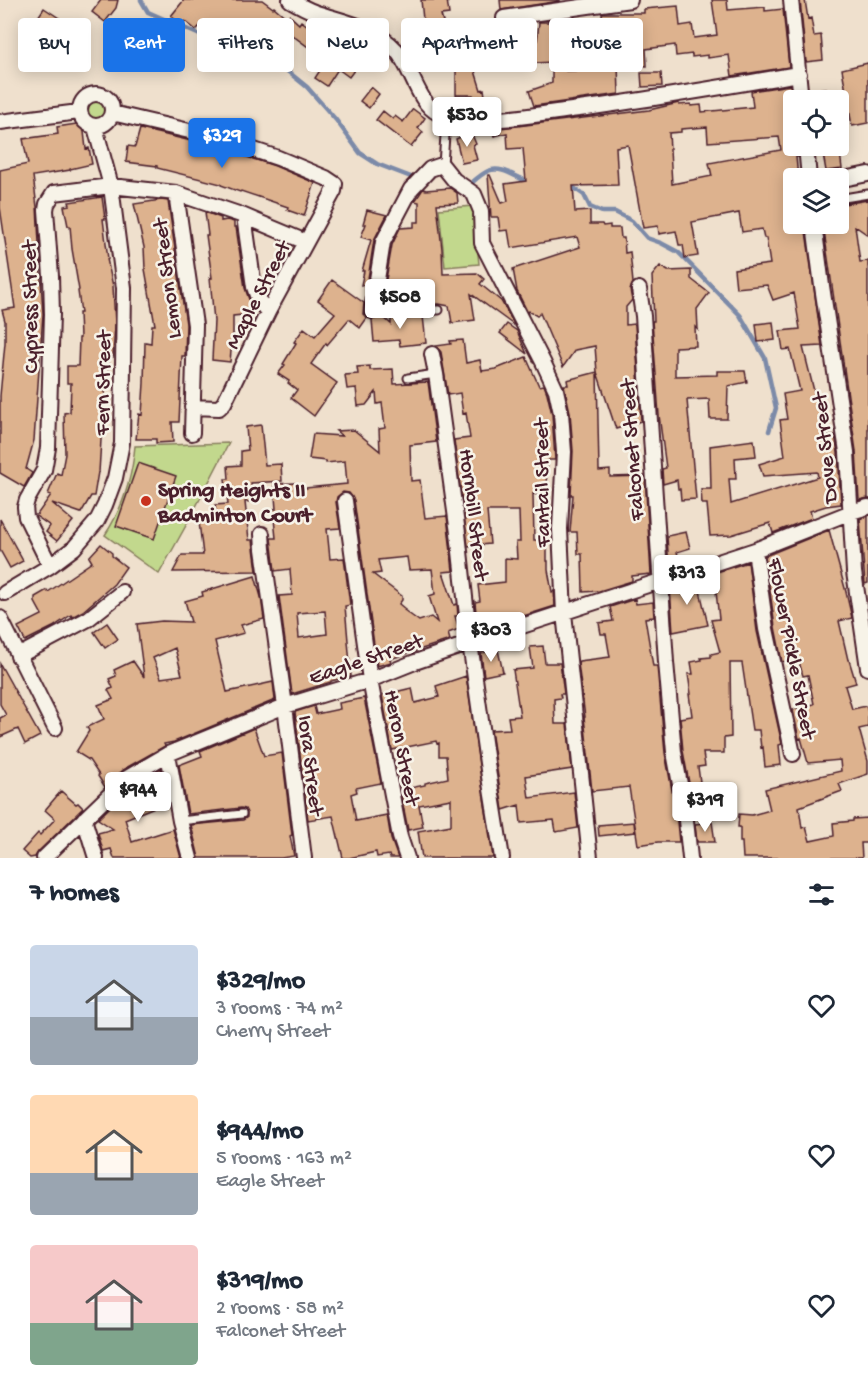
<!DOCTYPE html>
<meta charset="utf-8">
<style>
body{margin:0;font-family:"Gochi Hand",sans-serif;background:#f2f2f3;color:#1f2937;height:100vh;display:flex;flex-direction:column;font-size:22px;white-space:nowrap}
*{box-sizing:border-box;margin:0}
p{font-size:20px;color:#747a83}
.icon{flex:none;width:33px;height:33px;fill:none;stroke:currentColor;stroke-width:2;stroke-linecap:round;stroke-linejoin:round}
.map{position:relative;height:858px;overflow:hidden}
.drawer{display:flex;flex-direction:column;background:#fff;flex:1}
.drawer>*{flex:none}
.guide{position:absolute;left:18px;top:18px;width:832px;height:54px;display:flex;gap:12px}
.fabs{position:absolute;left:783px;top:90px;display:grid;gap:12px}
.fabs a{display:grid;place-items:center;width:66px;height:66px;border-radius:6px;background:#fff;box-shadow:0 3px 15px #0003;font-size:30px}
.price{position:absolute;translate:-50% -51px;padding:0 14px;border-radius:6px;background:#fff;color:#222;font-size:20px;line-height:39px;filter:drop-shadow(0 2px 3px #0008)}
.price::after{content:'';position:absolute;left:50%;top:36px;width:18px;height:14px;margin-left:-9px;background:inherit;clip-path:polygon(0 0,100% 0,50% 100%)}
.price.active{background:#1a73e8;color:#fff}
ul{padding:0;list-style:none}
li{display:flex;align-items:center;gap:18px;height:150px;padding:0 30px}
li span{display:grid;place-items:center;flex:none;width:168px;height:120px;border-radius:6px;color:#555}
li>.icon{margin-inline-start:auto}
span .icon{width:72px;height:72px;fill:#fffc;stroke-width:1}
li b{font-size:26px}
h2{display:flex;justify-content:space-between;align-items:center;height:72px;padding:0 30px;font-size:26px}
.chip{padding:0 21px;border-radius:6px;background:#fff;box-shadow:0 3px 15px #0003;font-size:21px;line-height:54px}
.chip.active{background:#1a73e8;color:#fff}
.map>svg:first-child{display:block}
.green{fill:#c2d88d;stroke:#867c5c;stroke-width:1.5}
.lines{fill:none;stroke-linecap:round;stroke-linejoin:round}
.stream{stroke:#7c8aa8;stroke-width:4.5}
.building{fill:#ddb28e;stroke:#4a1f2b;stroke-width:1.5;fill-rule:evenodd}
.service-casing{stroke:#4a1f2b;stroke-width:11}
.minor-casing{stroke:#4a1f2b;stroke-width:18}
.service{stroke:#f7f3e8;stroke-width:7}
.minor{stroke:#f7f3e8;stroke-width:14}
.poi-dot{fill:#c8321e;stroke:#f7f3e8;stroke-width:2}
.labels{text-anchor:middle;stroke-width:5;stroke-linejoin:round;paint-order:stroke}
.street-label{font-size:22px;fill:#4a1f2b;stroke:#f7f3e8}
.poi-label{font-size:22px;font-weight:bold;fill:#4a1f2b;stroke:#f7f3e8;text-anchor:start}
</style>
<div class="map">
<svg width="868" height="858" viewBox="0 0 868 858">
<rect width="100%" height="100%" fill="#efe0cd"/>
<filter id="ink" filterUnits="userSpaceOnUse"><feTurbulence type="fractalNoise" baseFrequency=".0167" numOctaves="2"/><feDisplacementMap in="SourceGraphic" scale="12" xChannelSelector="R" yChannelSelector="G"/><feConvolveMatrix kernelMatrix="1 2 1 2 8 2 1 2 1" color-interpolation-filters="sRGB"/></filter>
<g filter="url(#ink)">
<path class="green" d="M81 110a14 14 0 1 1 28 0a14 14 0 1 1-28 0Z
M473,206L479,264L445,267L439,209Z
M229,443L188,522L159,574L105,535C123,508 132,478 135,446Z"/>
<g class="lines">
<path class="stream" d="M141,0L148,12L261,62L286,70L307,87L336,120L360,153L377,164L411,177
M568,184L584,195L590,207L602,212H615L632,221L647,238L661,243L678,252L740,315L765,358L776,408L769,431
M468,186C474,181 481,174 488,171C503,165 517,179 530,182"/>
</g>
<path class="building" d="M101,0H118L116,8L105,22L92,12Z
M184,0H262L273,8L274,7L287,18L289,15L299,24L301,21L311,28L313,26L341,42L342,41L364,57L349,77L338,69L327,86L315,78L328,58L307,46L289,33L286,37L274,28L264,39L253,29L242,43L230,34L223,41L200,26L196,30L185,21L182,25L171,16Z
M421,0H447L449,14L441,15L449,43L478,37L481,53L470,55L481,90L484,89L486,103L475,105L473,95H456V62L442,66L436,47L429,49L424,29Z
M500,0H560V1L501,10Z
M712,0H727L728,10L765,7V11L783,9L789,67L732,76L729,55L708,58V55L692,57V54L676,56L675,45L646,49L647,66L618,65L619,94L534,106L529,91L552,83V62L535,63L539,22H571L573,40L564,41L566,71L604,70V45H600L601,29H603L602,13H644V9L678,6L680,26L692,24L694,38L717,35Z
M800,0H805L808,19L811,18L814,36L821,35L823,60L806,62Z
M44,8L65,22L50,45L29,31Z
M868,63V123L852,126L842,69Z
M641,73H661L662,86L642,87Z
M790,85L794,105V146H797L798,157H796L798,178H794V224H805L822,346L803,347L815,395H817L819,407H821L825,436L835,435L838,453L841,504L826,506L810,511L812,518L773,533L770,523L731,535L710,536L707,504H702L701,489H711L710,446L754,440L756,456L735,458L736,479H729L731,504L818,477L817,472L763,476L759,464L785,456L780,420L787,419L783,394L800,391L790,349L783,350L780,331L800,329L794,293L773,300L767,285L736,288L734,269L770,264L766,238H764L762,229L742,232L739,213L692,222L698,256L685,258L683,245H679L676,231L659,234L658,226L643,228L628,145L616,147L618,185L573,186L575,212L590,211V224H602L603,226L610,225V228H620L621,238H624L625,253L630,252L633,283L630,290L632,300L626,307V325L635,324L641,421L616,429L597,372L595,346L575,350L563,367L540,313L537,316L529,311L528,313L517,291L513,269L580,247L577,237L511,248L508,230L500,231L498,217H491L488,175H490L502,203L508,201L505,184L526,181L523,148L508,149L507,133L494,136L492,129L649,110L679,103V105L691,104V106L701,105L702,112L753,107L751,91ZM707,127L708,142L779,137L781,150L709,163L712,176L672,184L669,133L681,132V129Z
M371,87L379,94L369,108L360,101Z
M826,88L827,100H810L809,90Z
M413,109L425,118L418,128L423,132L411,147L376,120L383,111L393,119L395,116L403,122Z
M83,123L86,149L89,148L92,164L70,169V170L33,176L37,207L43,314L34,440L26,469L32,473L24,487L0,473V396L5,343V321L2,310L15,308L0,207V170L28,164L23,139L58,134L57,127Z
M140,129L213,146L275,166L315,183L304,216L287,210L288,207L241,191L240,192L221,185V184L157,168V166L126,162L128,146L135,147Z
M471,132L476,144L473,145L477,160L462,163L456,139Z
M840,152L842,169L826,171L823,154Z
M450,188L457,193L458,203L437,204L442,249L443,274L477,273L484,279L480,284L501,301L515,326L471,294L475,320L452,323L449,306L439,304L391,305V285H385L392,245L400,228L414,227V222H419V202L415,201L423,189L426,190Z
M102,197L105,219H103L108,259H107L113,286L115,324L113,357H109L107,390L105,389V408H103L99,472H98L94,496H91L81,513L52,503L73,521L57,541L46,532L50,526L36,516L51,495L48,494L57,473L61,475L65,454L64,413L70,412L71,383H67V366H78L79,338H80L79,313H81L78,291L79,290L72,249L70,226H68L64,206L70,205L69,202Z
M161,200L168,201L186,324L185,356H182L179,422H172L173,442L156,443V439H136L139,414L142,415L144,383L145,342L151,343L152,325H155L145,269L144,247L134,204Z
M868,200V235L855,226L860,262L868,261V498L859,500L856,451L823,224H838V205Z
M367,210L387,215L374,240L367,285H361L364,271H362L371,240L361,237L366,224H363Z
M205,212L221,218V221L227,220L234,222V227H236L245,288L251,305L252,314L233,316V340H232L230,362L212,360L214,321L210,278H212L206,235H208Z
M660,266L668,271L691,270V279L709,293L697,309L698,330L695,327L696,346L675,347V376L717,375V371H745L747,382L728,386L727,419H710L709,399L687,400L696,499L681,500L680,489H678L677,480L663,484L662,469L666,468L659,415L652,321H654L652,276Z
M332,280L364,303L363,314L367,318L360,328L349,319L327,345L326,343L311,364L337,383L314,416L291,398L297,390L288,383L289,381L278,374L285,365L283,364L296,343L294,342L304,328L315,336L335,313L318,300Z
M382,316L391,324V316H423L426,343L400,346L399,340L374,342L372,320Z
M773,322L775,340L758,342L756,324Z
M507,324L517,331L527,354L500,333Z
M463,340L466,363L480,360L482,371L496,369L526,357L539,386L544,385L547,393L552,414L555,460H548L545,496L533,494L534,540H547V561H548V570L552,592L554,591L555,606L498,624V618L483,619L482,612L476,613L475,602L480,601L478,585L505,582V558L517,559L516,542H520L519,511H487L490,544L468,546L454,440L470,438L466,413L463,414L460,393L448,395L441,352L436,346L451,344L450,341Z
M370,366V370L393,369L394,384L428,382L436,442L410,445L411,481L420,480L425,518L447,516L453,571L443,572L454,605L457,604L458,616H455L459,629L448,633L450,640L390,659L391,662L377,666L354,500L349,493L343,492L337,497L336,502L340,528L327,529L330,559L344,558L350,605L345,606L351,676L331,681V682L292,694L279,596L292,595L290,569L275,571L271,538H276L273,509H276L274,484L295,483V489L347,484L345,461L326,463V461L309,459L313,434L342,436L336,431L354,430L380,451L379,429L385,428L382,403L377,404L376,392L366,405L358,406L356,388L347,389L345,375L358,374L357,367ZM407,557L409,570L432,569L435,594L429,596L437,622L431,617L419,621L404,610L405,609L399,604L402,600V596L373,574L381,573L378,560ZM325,611L327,634L299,638L297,613Z
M597,372L599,471L610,470V477L645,476L651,574L632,576V581L599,591L583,592L582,554H578L577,532H570L573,495H571L573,451L570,412L564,385H568L567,380Z
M261,425L265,465L281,464L282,481L251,483L253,501L245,502L249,540H253L257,571L173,572L182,555H203L199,522L217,520L215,505L228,504L225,479H229L228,466L241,465V451L248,450L246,427Z
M138,463L176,476L154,539L116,526Z
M868,516V583L865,584L860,519Z
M0,519L23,561L10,568L0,550Z
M829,530L846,592L852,618L839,621L848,660H849L856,683L845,686L852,709L866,706L868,712V727L859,729L868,761V774L839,784L842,791L799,807L802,828L806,827L810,841L834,836L833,823L853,821V819L868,818V843H861L862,858H743L742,842H740V827H738L739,814L752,815L770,810L765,789L841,771L840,760L808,763L801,738L799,739L793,710L814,704L808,675L803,676L798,658L782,662L775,627L765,556Z
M686,532L690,548L677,552L681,565L669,569L667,536Z
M101,544L112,553V556L126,567L114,584L83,611L72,617L71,615L53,627L25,641L18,627L42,615L35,602V597L47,590L48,592L92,562L89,557Z
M748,562L757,631L782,744L779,745L781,765L765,767L763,747L761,748L759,730H752L742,663H730L731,737L724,738V753H703L705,766L698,767L700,782L695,783L697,799H692L683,751L680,718L692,716L689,694H691L688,674H693L691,662L702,660L701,658L711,657V654L720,652L711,620L719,619L714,573Z
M255,576L261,597L264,619L241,625L244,633L215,641L227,692L273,682L275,700L174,742L164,744L165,746L122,770L105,787L98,776L99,775L89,760L76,752L89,731L87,727L104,719L98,705L113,699L108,690L113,688L109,679L116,676L114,670L133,661L144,677L137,624L162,621L191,622L185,601L203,596L202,592ZM175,648L182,675L161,678L153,658Z
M697,578L708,625L673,632L670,587Z
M635,599L636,604L653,602L654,617L645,618L653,666H657L665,753L676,812L679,842H658L638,845L629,787L592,791L584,717H585L578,663L579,661L610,657L606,634H601L599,623L613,621L610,607Z
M107,623L118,639L105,648L94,632Z
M543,646L545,663H560L564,694H560L561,698L554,699L555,724H567L572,769L526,776L529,798L574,792L578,828L556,832L554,820L521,823L519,805L503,810L491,730L510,729L508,717L520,716L513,670L533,668L530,647Z
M498,650L503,672L484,676L481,653Z
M0,664L40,736L25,744L18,729L0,737V718L6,715L0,704Z
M466,676L493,858H422L418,831L451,825V799L419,805L423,827L408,830L400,790L425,785V783L448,778L446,756H439V743L437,744L436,741L392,750L382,695L412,688L415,703L439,697L436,686Z
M364,698L381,783L356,788L357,792L351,794L356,821L387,815L391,839L398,858H390L389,855L377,857L376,852L349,858H343L333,816L308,820L295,712L314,706L316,714L340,709L339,703Z
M254,728L264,756L282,753L292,835L290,836L294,856L281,858H199L191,825L243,820L247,817V813L245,809L241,808L188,814L179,765L202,756L200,751Z
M161,768L167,802L125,819L132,842L173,829L181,858H114L111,849L103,851L98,833L113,829L98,819L132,785Z
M61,791L76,804L78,803L83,808L38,852L35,857L30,858L22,851L38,833L40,835L55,819L45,810Z
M634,822L635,832L599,836L598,825Z
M712,822L715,842H697L695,824Z"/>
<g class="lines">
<g class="service-casing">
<path id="service" d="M443,165L445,135
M838,199L868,194
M372,311L439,310
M408,378L436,374
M180,821L242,814"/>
</g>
<g class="minor-casing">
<path id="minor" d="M290,0C297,4 306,9 314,12C343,22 374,26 396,50C411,66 418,104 438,113C469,128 531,115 564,111C643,101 721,87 799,74
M791,0L801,100
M504,18L630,0
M80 110a16 16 0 1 1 32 0a16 16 0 1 1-32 0Z
M112,113L215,137L278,158L326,178L335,184L334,191L268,312L224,403L219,408L192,407
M0,122L79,112
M806,146L809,178
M838,180L868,174
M176,193L195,325L192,433
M244,216L254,287L259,301L268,312
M814,224L822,286L847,452L854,572L868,668
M639,289L643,316L666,662L674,752L685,811L690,858
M372,311L383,242L411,189L430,169L442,165L454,180L474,194L481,211L482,243L543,362L556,390L561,413L564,452L560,529L564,613L590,858
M432,354L436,374L458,533L470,643L488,770L502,858
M345,501L370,680L400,837L407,858
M262,534L263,549L285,706L304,858
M755,550L766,629L793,754
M50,566L26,517L25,507L27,500L44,470L48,448L52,314L51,276L46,210L47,204L54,193L111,186L176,193L244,216L306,242
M5,593L50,566L74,548L97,521L105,505L115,478L122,443L124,288L111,186L95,127
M0,618L55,728
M18,656L88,619L122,592
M168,754L180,821L190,858
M84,819L96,858
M44,858L127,778L168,754L285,706L370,680L415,662L470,643L755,550L851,512L868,507"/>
</g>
<use href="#service" class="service"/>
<use href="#minor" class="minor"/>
</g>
</g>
<circle class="poi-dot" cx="146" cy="501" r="6"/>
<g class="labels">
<g class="street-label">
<text transform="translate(165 279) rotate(-97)" y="8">Lemon Street</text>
<text transform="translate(256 294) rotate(-63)" y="8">Maple Street</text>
<text transform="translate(28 307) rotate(-91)" y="8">Cypress Street</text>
<text transform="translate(101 383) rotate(-89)" y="8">Fern Street</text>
<text transform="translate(823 448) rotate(-96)" y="8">Dove Street</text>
<text transform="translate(630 450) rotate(-94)" y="8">Falconet Street</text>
<text transform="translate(540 483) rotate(-91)" y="8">Fantail Street</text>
<text transform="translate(476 514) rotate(83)" y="8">Hornbill Street</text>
<text transform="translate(794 648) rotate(79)" y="8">Flower Pickle Street</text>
<text transform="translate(365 657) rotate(-19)" y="8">Eagle Street</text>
<text transform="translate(404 747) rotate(79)" y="8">Heron Street</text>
<text transform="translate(313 765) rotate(83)" y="8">Iora Street</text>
</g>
<g class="poi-label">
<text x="158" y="496">Spring Heights II<tspan x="158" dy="25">Badminton Court</tspan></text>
</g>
</g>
</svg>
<div class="fabs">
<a><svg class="icon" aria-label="locate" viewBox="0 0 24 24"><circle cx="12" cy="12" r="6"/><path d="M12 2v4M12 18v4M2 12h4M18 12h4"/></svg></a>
<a><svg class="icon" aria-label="layers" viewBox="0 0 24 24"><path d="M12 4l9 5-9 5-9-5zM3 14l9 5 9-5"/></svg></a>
</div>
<b class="price" style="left:467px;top:148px">$530</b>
<b class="price active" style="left:222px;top:169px">$329</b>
<b class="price" style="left:400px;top:330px">$508</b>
<b class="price" style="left:687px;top:606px">$313</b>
<b class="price" style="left:491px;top:663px">$303</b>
<b class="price" style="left:138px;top:823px">$944</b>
<b class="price" style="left:705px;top:833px">$319</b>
<div class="guide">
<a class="chip">Buy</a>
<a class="chip active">Rent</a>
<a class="chip">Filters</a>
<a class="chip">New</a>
<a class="chip">Apartment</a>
<a class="chip">House</a>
</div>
</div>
<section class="drawer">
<h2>7 homes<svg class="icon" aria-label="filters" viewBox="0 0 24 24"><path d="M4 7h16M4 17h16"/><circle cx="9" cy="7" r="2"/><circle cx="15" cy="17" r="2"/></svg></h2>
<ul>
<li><span style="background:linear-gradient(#c9d6e8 60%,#9aa5b1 0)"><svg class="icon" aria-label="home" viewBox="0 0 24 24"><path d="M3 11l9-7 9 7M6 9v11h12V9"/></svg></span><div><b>$329/mo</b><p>3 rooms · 74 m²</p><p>Cherry Street</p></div><svg class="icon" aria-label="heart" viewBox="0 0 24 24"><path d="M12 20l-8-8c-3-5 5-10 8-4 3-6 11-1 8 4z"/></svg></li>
<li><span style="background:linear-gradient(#ffd9b3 65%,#9aa5b1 0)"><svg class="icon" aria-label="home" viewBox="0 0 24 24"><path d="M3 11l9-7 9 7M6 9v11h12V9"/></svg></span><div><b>$944/mo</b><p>5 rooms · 163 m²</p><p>Eagle Street</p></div><svg class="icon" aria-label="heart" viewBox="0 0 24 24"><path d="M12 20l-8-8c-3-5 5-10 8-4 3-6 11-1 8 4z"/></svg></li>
<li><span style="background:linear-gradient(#f6c9c9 65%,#7fa58c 0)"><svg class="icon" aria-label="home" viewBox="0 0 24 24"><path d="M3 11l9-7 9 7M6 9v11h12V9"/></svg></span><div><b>$319/mo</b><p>2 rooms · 58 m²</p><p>Falconet Street</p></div><svg class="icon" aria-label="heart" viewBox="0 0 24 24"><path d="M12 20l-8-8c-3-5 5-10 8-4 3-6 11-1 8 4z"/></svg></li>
</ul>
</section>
